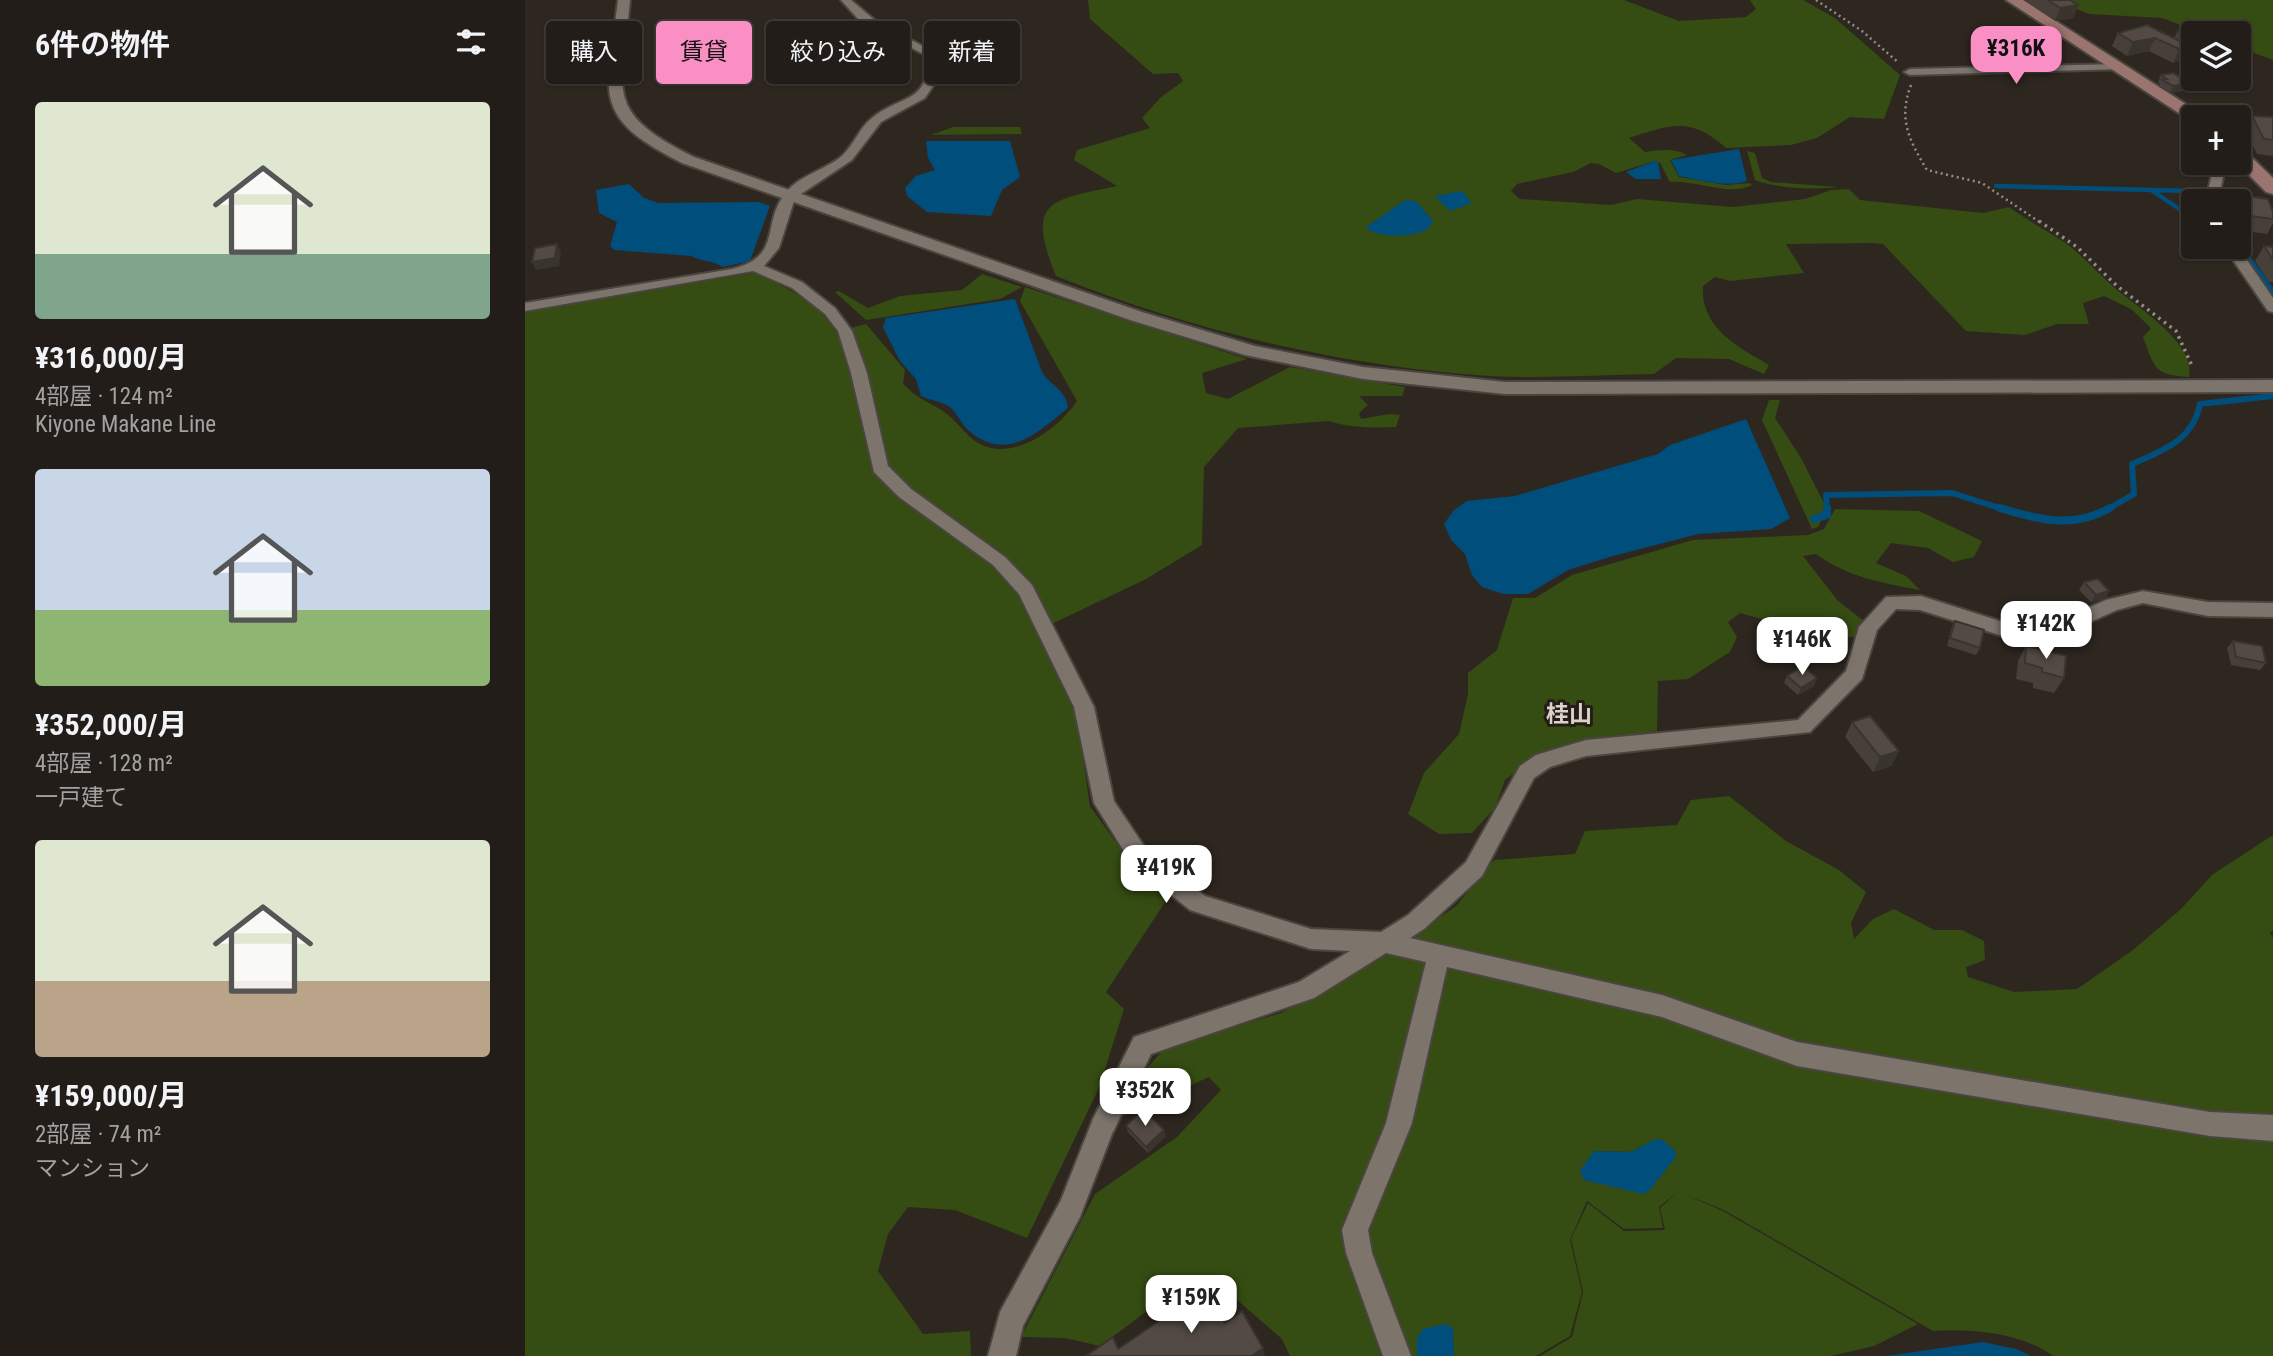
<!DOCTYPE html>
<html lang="ja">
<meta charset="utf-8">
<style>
body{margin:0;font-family:"Roboto Condensed","Noto Sans JP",sans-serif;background:#2e2a25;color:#f1f3f6;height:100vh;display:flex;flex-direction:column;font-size:26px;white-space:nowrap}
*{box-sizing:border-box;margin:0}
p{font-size:23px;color:#a2a2a2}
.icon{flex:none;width:38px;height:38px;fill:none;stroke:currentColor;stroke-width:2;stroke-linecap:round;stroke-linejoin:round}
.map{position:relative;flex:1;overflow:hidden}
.side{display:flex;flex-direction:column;background:#221d18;width:525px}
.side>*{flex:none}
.guide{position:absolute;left:21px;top:21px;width:665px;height:63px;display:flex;gap:14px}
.tools{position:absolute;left:1656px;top:21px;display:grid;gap:14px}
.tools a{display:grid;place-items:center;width:70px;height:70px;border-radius:7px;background:#221d18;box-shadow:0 2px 5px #0004,0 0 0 2px #3f3b37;font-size:35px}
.price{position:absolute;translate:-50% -60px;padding:0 16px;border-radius:14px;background:#fff;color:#222;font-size:23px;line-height:46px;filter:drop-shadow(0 2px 4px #0008)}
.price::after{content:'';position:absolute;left:50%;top:42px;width:21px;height:16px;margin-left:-10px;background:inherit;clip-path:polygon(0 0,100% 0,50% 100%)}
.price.active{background:#fa8fc6;color:#111}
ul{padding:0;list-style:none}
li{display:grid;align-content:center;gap:14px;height:371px;padding:0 35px}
li span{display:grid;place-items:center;height:217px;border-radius:7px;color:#555}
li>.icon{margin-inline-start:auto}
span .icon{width:126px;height:126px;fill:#fffc;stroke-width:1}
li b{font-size:30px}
h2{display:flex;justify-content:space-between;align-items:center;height:84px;padding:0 35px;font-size:30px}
.tag{padding:0 24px;border-radius:7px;background:#221d18;box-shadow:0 2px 5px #0004,0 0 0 2px #3f3b37;font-size:24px;line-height:63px}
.tag.active{background:#fa8fc6;color:#111}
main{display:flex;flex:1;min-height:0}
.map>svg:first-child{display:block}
.green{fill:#354c12;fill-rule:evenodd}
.water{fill:#004e7c}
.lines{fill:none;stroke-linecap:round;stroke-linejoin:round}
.stream-far2{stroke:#004e7c;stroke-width:4.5}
.stream-far1{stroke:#004e7c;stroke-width:6}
.stream{stroke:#004e7c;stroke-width:8}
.minor-casing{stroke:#4b4540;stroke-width:4}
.tertiary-casing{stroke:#4b4540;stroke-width:4}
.secondary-casing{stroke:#4b4540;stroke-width:4}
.path-far1{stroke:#938d87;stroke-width:2.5;stroke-dasharray:2 3.5;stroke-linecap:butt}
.path{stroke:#938d87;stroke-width:3.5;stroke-dasharray:2.5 4.5;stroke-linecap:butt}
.minor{fill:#7d746c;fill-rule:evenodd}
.tertiary{fill:#7d746c;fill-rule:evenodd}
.secondary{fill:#9a746e;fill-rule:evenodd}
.wall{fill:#47403a}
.shaded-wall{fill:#3a342f}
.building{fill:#534b43;stroke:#3a342f;stroke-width:2}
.labels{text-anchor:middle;stroke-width:6;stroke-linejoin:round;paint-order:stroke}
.neighbourhood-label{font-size:23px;font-weight:bold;fill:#dbd1c8;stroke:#241d17}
</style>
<main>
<section class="side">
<h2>6件の物件<svg class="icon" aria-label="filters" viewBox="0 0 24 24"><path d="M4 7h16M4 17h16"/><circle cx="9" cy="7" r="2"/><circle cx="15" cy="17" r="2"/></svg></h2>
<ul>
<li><span style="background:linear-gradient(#dfe7d0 70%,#7fa58c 0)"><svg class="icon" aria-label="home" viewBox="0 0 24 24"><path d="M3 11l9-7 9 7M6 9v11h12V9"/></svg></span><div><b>¥316,000/月</b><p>4部屋 · 124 m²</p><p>Kiyone Makane Line</p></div></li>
<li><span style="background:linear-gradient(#c9d6e8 65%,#8fb573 0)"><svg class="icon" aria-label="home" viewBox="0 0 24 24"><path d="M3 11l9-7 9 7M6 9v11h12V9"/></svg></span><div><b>¥352,000/月</b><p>4部屋 · 128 m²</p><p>一戸建て</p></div></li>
<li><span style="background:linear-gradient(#dfe7d0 65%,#b9a48a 0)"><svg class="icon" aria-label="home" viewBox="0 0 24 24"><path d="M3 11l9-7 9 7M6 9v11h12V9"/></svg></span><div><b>¥159,000/月</b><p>2部屋 · 74 m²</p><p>マンション</p></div></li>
</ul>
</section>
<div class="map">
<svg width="1748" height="1356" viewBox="0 0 1748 1356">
<rect width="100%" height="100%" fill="#2e2720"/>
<path class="green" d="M563,0H1099L1154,21L1221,17L1231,9L1225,0H1278L1310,18L1375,75L1359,119L1325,117L1292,138L1266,145L1201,148C1165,116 1146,125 1104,138L1120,152C1135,150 1149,148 1162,155L1145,160L1154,177L1201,185L1225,183L1227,185C1205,197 1171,180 1145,182L1135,163L1130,161L1091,173L1074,164L1066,163L1048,172L992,184L986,191L995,199L1086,205L1112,199L1208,207L1280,199L1306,190L1324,189L1335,200L1458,213L1484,207C1502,220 1521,230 1539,242C1558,255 1573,274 1591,289C1612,307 1672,344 1664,377C1629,375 1630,369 1618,337L1626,328L1606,309L1579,296L1558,303L1564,324H1532L1500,335L1441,331L1358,244L1347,243L1261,244L1279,273L1205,281L1190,277L1178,286C1175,328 1213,347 1244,365L1239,374L1204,359L1151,358L1129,374C1066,375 1000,380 938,374C800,362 660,328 531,276C500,200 525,200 592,186L549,160L552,150L625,128L617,118L635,98L658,81L653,73L628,74L565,19Z
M1530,0H1748V60L1713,47V33H1677L1637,18L1564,14Z
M428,127H495L497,134L406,135Z
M1222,151L1230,153L1237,178L1246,182L1313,187C1285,190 1256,189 1230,180Z
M229,273C263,288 291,300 311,332L341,324L380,370L378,384C395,400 400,400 418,411C432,420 441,437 455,444C489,462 534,428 552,401L495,301L500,287L722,359L677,373L681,393L703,399L765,367L880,387L877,396H834L843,405L834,413L836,419L864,414L875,415L871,427C849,428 825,428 804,421L713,428L679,467L677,545L621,579L512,631L551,711L565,806L608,866L644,896L581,992L599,1009L574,1088L502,1238L430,1210L383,1207L363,1234L353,1271L398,1334L445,1331L446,1356H0V312Z
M457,274L497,287L475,299L341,320L310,292L314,291L343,308L375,296L437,290Z
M1244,400H1255L1250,418L1276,458L1302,509L1293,527L1287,529L1237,420Z
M1310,509L1394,511L1457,541L1449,557L1428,562L1403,548L1366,543L1351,563L1381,576L1395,590C1358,583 1322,577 1291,554L1278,556L1313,601L1339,621L1331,637H1304L1215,613L1203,622L1212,637L1205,652L1163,679L1133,681L1132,731L1059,741L1014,755L980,780L970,808L947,833L914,834L883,814L899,773L934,734L943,694V673L972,650L988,598H1010L1047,575L1168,540L1283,535L1299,529Z
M1204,796L1261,841L1314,870L1341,892L1326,923L1329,939L1348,919L1369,909L1409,930H1437L1459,941L1460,960L1441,967L1443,977L1489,992L1552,989L1608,950L1656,909L1687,875L1748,835V930L1745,933L1748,938V1356H1528C1498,1333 1444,1328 1408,1331L1199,1210L1161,1195L1198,1211L1393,1324L1349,1346L1306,1356H1015L1047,1337L1058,1292L1046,1239L1063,1203L1099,1231L1140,1230L1135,1208L1153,1192L1134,1207L1138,1228L1099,1229L1062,1201L1045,1240L1057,1292L1045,1336L1011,1356H929L928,1328L892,1338V1356H765L757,1339L704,1293L633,1303L575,1346L540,1338L496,1337L570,1194L652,1137L696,1090L684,1077L598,1116L612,1079L641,1047L756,1013L865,953L931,906L969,860L1050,854L1060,831L1152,825L1166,800ZM1131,1139L1059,1181L1069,1151L1106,1152Z"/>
<path class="water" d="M401,141H485L495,177L477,190L466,216L402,212L382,196L380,188L391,176L410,170L403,158Z
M1214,149L1222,181C1201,188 1176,180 1154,176L1146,160Z
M1130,161L1133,162L1136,179H1111L1101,172Z
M104,184L119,198L133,203L234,202L245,206L225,261L198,267C187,260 177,262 166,256L89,250L85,246L92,222L74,213L71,190Z
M937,191L947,203L925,211L910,196Z
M880,200L891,201L908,221L902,230C886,236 854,240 841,227Z
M490,299L517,372C525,385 542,391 543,408C511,434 481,463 443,430C435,423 431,410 422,405C414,401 404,400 396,396L391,379L375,361L358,327L361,318Z
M1221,419L1265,518L1246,529L1173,534L1088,556L1043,570L1003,594H978L957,587L947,575L940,554L926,540L919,524L928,511L942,501L990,496L1133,454L1145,445Z
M1131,1139L1138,1140L1151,1152L1150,1158L1124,1191L1118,1194L1059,1180L1055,1171L1069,1151L1106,1152Z
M920,1324L928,1328L929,1356H892V1338L898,1329Z
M1458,1342L1491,1349L1506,1356H1362Z"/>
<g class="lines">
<path class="stream-far2" d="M1471,186L1668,191L1719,200
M1626,190L1668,218"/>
<path class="stream-far1" d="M1713,244L1748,293
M1302,510L1301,495L1427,493L1481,510
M1581,510L1609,494L1607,464C1638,451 1668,440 1675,404L1748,396"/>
<path class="stream" d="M1475,508C1514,520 1548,529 1585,508
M1289,519L1302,515V508"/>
<g class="minor-casing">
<path id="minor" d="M316,0H326L352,22L409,52L412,80L400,98L356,122L327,160L270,198L254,248L239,266L277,282L310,308L327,331L342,373L363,466L386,489L480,557L507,585L569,707L589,801L623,852L680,896L786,929L856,932L883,915L941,862L995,766L1011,755L1061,740L1273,720L1321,671L1334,627L1361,597L1396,596L1503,630L1514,629L1581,600L1618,591L1683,602L1748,603V617L1683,616L1618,603L1592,610L1523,641L1503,644L1395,610L1371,609L1352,630L1337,679L1285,732L1061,756L1025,767L1009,778L957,876L899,929L885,938L1137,995L1272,1042L1685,1112L1748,1115V1141L1685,1136L1272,1066L1137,1017L922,967L887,1123L843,1230L847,1253L886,1356H858L821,1253L817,1230L861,1123L901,962L861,953L789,998L626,1054L587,1134L555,1217L498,1326L491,1356H463L475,1312L536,1200L568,1119L609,1037L774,982L825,951L786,949L665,910L607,864L569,803L549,707L494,594L468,565L374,497L349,472L326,373L313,331L300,314L267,288L228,271L0,311V303L207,269C258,256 236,226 259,195C272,176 300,170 317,156C329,145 334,128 347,118C374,95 408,103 400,55L334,20Z
M1596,64L1602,67L1600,69L1385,75L1379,72L1385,69Z
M1689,163H1701L1693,201H1681Z
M1699,247H1713L1748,298V312L1743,311Z"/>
</g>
<g class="tertiary-casing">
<path id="tertiary" d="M93,0H105C97,91 76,111 169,157L617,312L730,346L838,367L980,382L1748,380V392L980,394L838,379L720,355L605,320L157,163C63,116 82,93 93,0Z"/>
</g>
<g class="secondary-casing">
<path id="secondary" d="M1481,0H1498L1681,117H1668L1666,121Z
M1713,149L1719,150L1748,178V194L1741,192L1712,163Z"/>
</g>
<path class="path-far1" d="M1291,0L1337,31L1374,63
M1386,85C1373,119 1384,140 1402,170L1457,183L1516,223"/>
<path class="path" d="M1514,221L1552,247L1592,286L1651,331L1668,368"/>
<use href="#minor" class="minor"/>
<use href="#tertiary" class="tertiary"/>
<use href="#secondary" class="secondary"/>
</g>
<path class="wall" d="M1499,0H1545L1553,5L1548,18L1530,21Z
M1653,31L1668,33V54L1661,51L1657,59L1648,63L1624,51L1602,56L1587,46L1593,33L1649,38Z
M1636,75L1667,83L1664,90L1645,93L1634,87L1635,84L1633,82Z
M1727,116L1748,117V156L1732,154L1720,130Z
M1712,195L1748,212V223L1742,234L1713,230V201H1709Z
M1739,246L1748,247V282H1744L1730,261Z
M1559,582L1584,591L1580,599L1566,602L1554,590Z
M1430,621L1455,648L1451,655L1422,646L1426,629Z
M1708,641L1741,663L1735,670L1706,665L1702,648Z
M1501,646L1539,678L1529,693L1508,688V683L1491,679L1493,661Z
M1262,676L1289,686L1273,695L1259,683Z
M1327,722L1374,751L1366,766L1348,772L1320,737Z
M601,1126L641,1136L623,1153L603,1132Z"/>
<path class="shaded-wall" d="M1553,5L1548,18L1530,21L1535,8Z
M1630,38L1624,51L1602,56L1608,42Z
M1663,45L1657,59L1648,63L1654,49Z
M1667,83L1664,90L1645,93L1648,86Z
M32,244L36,252L34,266L11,270L7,262Z
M1584,591L1580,599L1566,602L1571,595Z
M1292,678L1289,686L1273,695L1276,688Z
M1374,751L1366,766L1348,772L1355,757Z
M639,1130L641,1136L623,1153L621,1147Z
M738,1348L740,1356H727Z"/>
<path class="building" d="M1523,0H1545L1553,5L1535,8Z
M1622,25L1663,45L1654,49L1630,38L1608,42L1593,33Z
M1673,25L1683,29L1679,31L1685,33H1668V38L1653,31Z
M1648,73L1667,83L1648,86L1637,80L1642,79L1636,75Z
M1727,116L1748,117V140L1739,139Z
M1712,195L1743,199L1748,212V219L1718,215Z
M32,244L30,258L7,262L10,248Z
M1739,246L1748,247V260Z
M1573,579L1584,591L1571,595L1559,582Z
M1430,621L1459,630L1455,648L1425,638Z
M1708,641L1737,646L1741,663L1711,657Z
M1501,646L1541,656L1539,678L1517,672V668L1500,663Z
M1278,666L1292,678L1276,688L1262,676Z
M1345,716L1374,751L1355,757L1327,722Z
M618,1109L639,1130L621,1147L601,1126Z
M681,1289L700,1323L717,1311L738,1348L727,1356H561L588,1337L593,1349Z"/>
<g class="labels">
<g class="neighbourhood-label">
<text x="1044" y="722">桂山</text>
</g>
</g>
</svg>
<div class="tools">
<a><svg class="icon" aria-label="layers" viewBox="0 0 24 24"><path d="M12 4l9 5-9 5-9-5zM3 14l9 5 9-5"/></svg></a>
<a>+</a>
<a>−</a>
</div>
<b class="price active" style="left:1491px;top:86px">¥316K</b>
<b class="price" style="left:1521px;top:661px">¥142K</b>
<b class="price" style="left:1277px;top:677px">¥146K</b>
<b class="price" style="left:641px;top:905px">¥419K</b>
<b class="price" style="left:620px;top:1128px">¥352K</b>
<b class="price" style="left:666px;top:1335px">¥159K</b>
<div class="guide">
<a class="tag">購入</a>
<a class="tag active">賃貸</a>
<a class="tag">絞り込み</a>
<a class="tag">新着</a>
</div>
</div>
</main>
